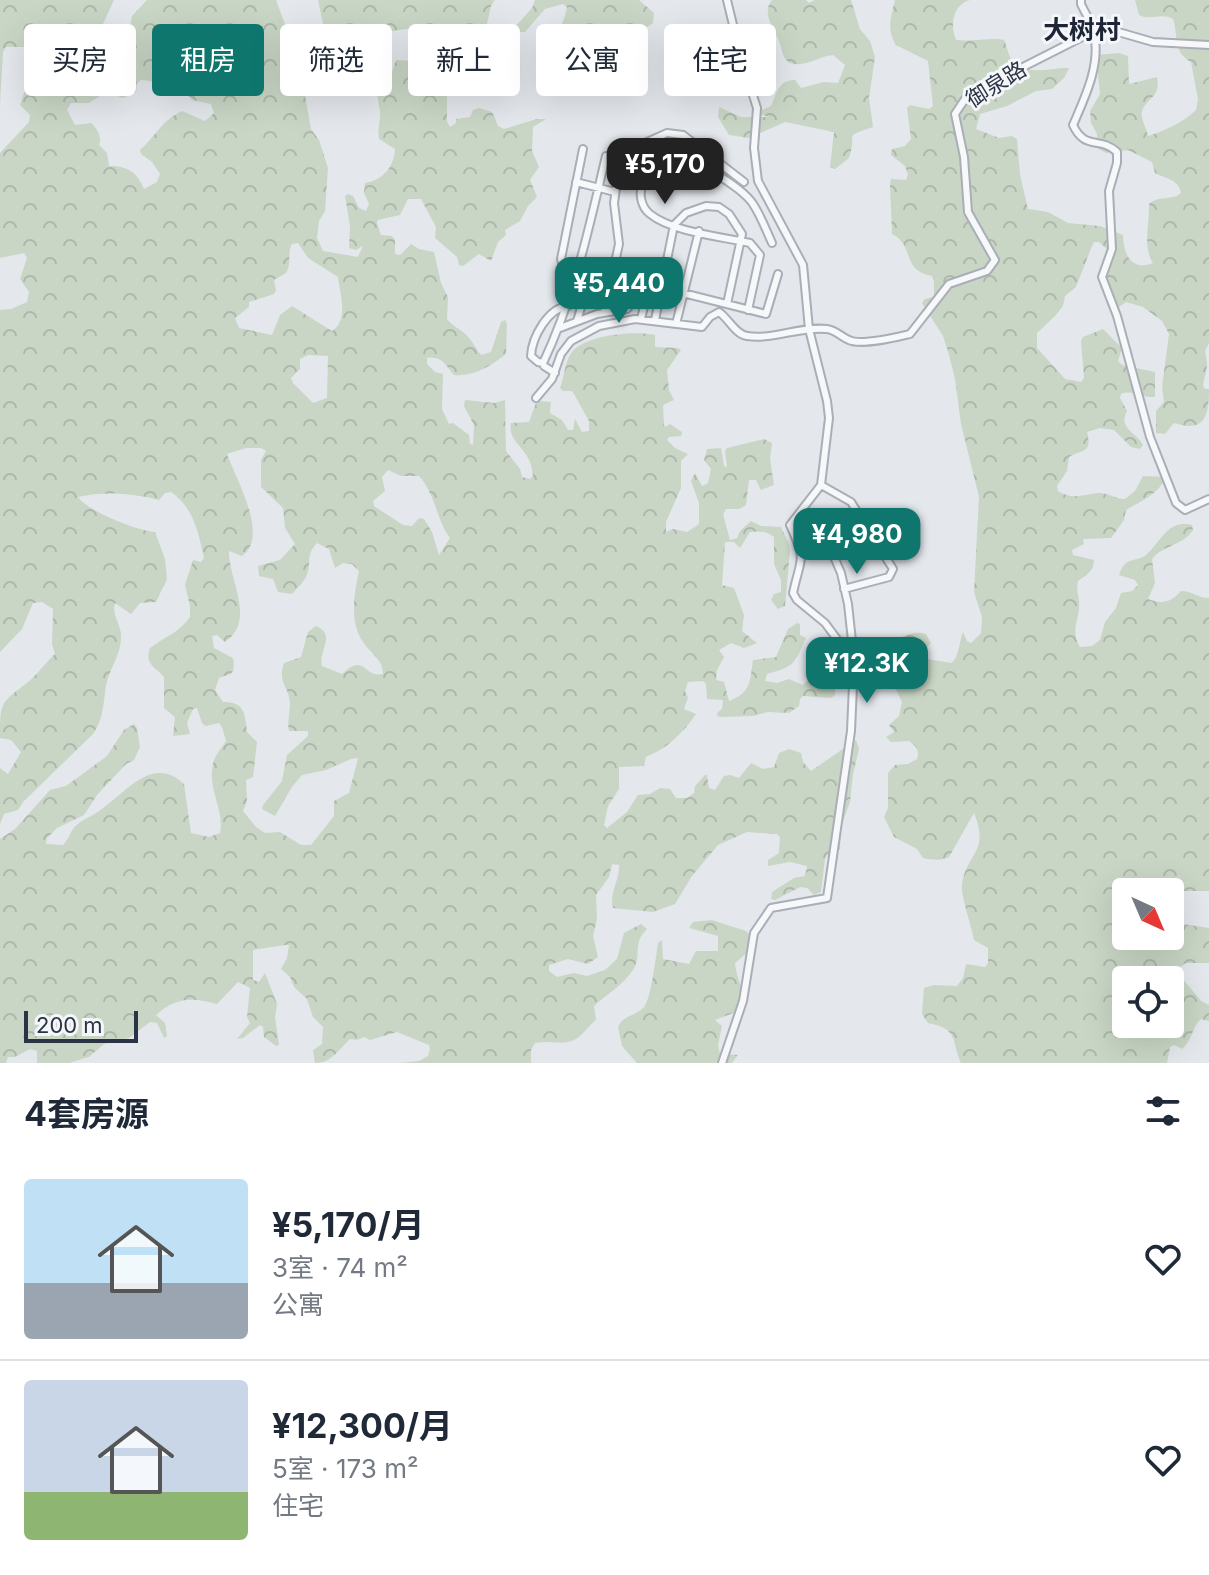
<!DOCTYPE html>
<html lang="zh">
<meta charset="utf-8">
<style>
body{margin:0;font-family:Inter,"Noto Sans SC",sans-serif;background:#f6f6f7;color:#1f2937;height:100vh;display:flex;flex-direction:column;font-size:30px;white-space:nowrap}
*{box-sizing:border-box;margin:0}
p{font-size:26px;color:#747a83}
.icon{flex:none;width:44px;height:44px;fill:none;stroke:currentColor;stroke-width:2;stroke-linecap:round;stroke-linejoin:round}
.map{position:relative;height:1063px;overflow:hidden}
.side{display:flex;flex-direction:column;background:#fff;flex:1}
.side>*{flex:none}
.top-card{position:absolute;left:24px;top:24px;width:800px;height:72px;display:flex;gap:16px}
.needle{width:52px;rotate:136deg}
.buttons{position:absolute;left:1112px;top:878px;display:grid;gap:16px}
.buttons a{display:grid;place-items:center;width:72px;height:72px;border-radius:8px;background:#fff;box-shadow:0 8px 32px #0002;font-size:40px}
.scale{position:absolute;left:24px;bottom:20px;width:114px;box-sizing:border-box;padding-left:8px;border:4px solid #2b3445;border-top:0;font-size:22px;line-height:28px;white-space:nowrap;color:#2b3445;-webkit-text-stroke:6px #f4f6f9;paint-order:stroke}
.price{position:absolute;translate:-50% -68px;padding:0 18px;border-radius:16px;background:#0f766e;color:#fff;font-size:26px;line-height:52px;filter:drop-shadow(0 2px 4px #0008)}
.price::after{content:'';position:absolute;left:50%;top:48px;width:24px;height:18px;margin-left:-12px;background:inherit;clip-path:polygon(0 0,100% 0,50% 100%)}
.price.selected{background:#222;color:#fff}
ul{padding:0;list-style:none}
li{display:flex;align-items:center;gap:24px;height:200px;padding:0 24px}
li+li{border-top:2px solid #e0e1e3}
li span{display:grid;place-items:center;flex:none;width:224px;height:160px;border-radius:8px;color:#555}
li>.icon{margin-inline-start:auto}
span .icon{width:96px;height:96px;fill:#fffc;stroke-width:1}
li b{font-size:34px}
h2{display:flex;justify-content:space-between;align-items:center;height:96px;padding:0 24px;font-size:34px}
.tag{padding:0 28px;border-radius:8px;background:#fff;box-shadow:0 8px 32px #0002;font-size:28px;line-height:72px}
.tag.selected{background:#0f766e;color:#fff}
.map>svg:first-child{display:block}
.forest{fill:url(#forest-crowns);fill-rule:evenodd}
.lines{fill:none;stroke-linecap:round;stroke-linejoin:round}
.minor-casing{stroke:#a9aeb7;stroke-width:10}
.minor{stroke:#f7f8fa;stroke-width:6}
.labels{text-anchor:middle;stroke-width:6;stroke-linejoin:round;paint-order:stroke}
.street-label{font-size:22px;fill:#2b3445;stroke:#f4f6f9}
.quarter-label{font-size:26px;font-weight:bold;fill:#1d2536;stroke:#f4f6f9}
</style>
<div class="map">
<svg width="1209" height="1063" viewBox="0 0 1209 1063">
<defs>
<pattern id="forest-crowns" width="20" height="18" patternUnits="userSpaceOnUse" patternTransform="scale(2)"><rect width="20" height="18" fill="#c9d6c5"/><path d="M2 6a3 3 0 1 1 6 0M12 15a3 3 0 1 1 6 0" fill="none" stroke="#adb8ab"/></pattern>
</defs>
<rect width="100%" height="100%" fill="#e4e7ec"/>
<path class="forest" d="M0,0H114L103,24L78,47L64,49L62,44L58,43L53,46L45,62L32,61L25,47H6L3,52L0,105Z
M147,0H276L291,40V60L305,95L311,129L319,140L328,168L325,211L319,221L317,238L323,251L358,257L363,246L356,250L349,248L350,226L345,196L348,194L353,196L359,208L366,211L369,204L364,193L365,183C383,180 394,167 395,149L379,139C377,128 381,121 380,111C379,103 377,98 377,90L389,81L396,60C402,60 436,63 441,66C433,81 440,83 447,95V121L450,127L456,123V119L470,117L473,110L479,108L492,112L498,126L504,129L537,119H546L533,127L532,151L539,167L530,180L537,197L528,206L520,221L505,230L506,235L498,242L491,261L479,254L463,266L459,265L457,257L435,238L436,227L421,199H408L400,215L378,220L377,223L381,235L392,236L395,240V254L400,255L411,244L419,249L434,252L441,283L448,297L447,319C453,327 463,330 469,338C474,344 476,349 481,355L491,352L501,322L505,320L507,324L506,354C492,365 474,377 454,375C446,366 442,355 427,358V364L435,372L443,374L442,409L449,424L453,423L469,435L470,444L473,445L474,425L464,406L465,400L494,403L505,400L506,451L520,469L522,477L530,479L533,476C532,471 532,467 530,462C525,448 507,439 511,423L529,422L536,403L539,401L551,402L550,413L562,420L568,430H573L575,419L582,432L589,431V421L574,394L572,391H563L560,388C565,376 564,362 572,352C585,335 635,330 655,335V347L678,348L681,350L667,370L669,390L674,400L663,405L664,425L665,427L670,424L682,432L681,436L669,437L667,440L675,448L688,454L681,461V488L666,522V532L673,529L687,532L699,524V503L691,481L695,473L702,486L708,483L711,469L704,460L707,449L721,448L724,466L727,467L725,451L727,448L764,439L772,443L770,459L774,485L761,490L756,480H749L746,505L739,509H726L723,514L730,540L737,538L740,531L751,521L761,526L781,527L789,544L790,552L785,606L778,609L771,600L774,594L781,592V580L774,564V537C767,531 759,531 750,532L740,548L734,542H725L722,585L734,588L744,615L742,631L757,643L744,648L731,643L719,650L724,657L717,670L716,680L724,682L729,701C753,691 749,682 753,660L776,657L788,629L797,623L800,624V635L806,638C794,664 796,666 767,674L765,681L777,683L789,679L803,685L826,661L829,662L836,676L835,695L831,698L803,696L800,699L799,706L789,713L768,712L753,716L721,717L717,716L718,712L722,709L723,700L707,699L706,684L703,681L688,682L685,691L688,698L684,709L696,714C683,733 668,748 646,757L644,766L619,767V789L608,806L604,825L607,828L627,812L638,795L650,794L660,788L670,789L676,798H687L694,793L695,786L705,775H707L709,788L715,790L724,776L730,775L739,778L751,763L763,769L774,767L779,753L789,749L801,753L803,762L811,771L856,740L859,749L853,774L850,802L841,827L840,849L835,854L827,855L825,859L821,892L814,895L807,888L800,887L775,900L771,899L772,892L794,878L805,876L807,866L790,862L768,866V860L779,853L780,837L777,834L747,832L718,845L692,876L675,904L653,912L613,908C609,892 620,880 619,865L612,864L609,877L596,895L597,919L593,936L598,957L588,964L568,959L549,965V971L557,977L574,973L587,976L605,970L617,959L624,933L641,924L647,929C631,945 643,954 633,970C624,984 606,995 594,1006L596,1020C588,1026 584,1034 576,1039C564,1046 548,1040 535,1043L531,1050V1063H399L419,1061L428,1056L430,1049L429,1045L397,1032L370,1040L364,1037L357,1040L350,1039C339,1049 332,1063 315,1063L313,1050L322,1044L323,1027L313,1017L307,999L294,987L290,977L281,969L287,958L289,945H285L253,950V980L259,982L265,973L277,1004L275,1017L279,1045L276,1046L264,1037L263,1027L260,1025L243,1038L237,1039L250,1023L247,1017L250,988L238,982L217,1004C192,997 176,997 156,1015L165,1023L167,1036L164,1038L157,1023L150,1022L129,1038L104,1044L89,1057L69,1063H37V1051L30,1049L15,1057H8L6,1063H0V839L15,829L50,790L66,786L107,756L124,730L134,724L137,728L140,747L134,760L126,764L97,795L84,815L57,828L47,838L46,844L63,845C68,840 69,835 73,829C78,821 91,817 99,811C126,793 152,754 184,784L191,833L209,837L220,833C225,811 207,789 213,764C214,756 222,748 226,741L222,727L219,723L205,726L202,723L197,708L193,709L187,723L190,734L173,736L175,717L164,708V677C156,667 144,665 150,648C164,637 179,633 190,617V606L185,585L193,560L201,562L204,558C198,532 194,508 171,492L165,493L159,500C133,493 103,491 78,497C87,511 138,531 155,532L165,559L167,579L156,602L140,603L131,614L115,603C111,615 122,625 121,638C121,655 109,669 106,686C103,704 104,718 93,734L23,802L18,810L4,814L0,824V768L8,774L21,752L11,740L0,738C0,703 0,703 27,683C37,675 45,663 55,654L52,644L53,609L42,602L33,603L22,629L0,652V310L11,309L27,302L29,292L20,279L27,258L24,253L0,258V153L29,122L30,115L20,105L25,90L58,85L70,75L69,61L78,54H88L98,49L111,33L122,44L128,36L132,16ZM141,80L151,81L158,89H183L192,100L211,104L214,113L205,121L182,111C162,120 156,136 140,150L141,154L152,162L160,174L157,182L144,189C137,172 128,166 109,166L107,153L99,145C102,137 98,129 91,123L75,125L67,110L71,103H89L106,92L123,98L136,92L137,83ZM298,243L308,258L338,277C340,294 349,321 332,331L292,306L280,315L272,335L239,328L235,318L249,307V302L274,294L276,290L274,280L286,273C292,263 287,252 292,244ZM308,355L328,356L327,398L313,403L293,383L291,378L300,369V359ZM246,448H261L266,451L261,460V487L283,508L285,528L295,544L280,560L258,566L259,576L273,579L278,592L292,594C297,588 303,583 306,577C313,562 304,557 317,543L329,549L335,568L343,563L352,564L359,571C354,594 349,621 363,642C371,654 383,659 383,674C363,678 365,652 342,674L322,666C318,650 337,635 316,626L308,632L301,657L284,663C277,683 289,686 290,703C290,713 287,722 289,731H308V736L287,755L282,781L263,805L262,809L275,816L292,787L302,775L326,770L351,759L358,758L349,793L334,801V816L311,845H301L280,832L265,833L256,827L243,811L247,801L246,780L253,777L257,742L247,732C245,712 244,702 223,702L215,690L219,678C230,673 236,677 233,658L214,648L212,636L217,635L225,642C257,620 228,579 229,551L242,556C270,537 236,479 227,454ZM388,470L401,476H419C436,495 436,519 450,538L439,555L432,532L424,519L419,518L412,526L403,525L374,506L373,501L385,491L382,477Z
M318,0H495L491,6L486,28L482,31L441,35L406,29L362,36L343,61L335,60L330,57Z
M535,0H639L654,13L653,23L644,29C635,30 618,22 619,38C619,42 621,46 620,50L616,54L587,41H548C559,34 565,19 567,7L563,4L545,9L525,32H515V27L532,8Z
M772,0H806L809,3L815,0H851L860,29L870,41L875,57L869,98L873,127C841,138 858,131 849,158L835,169L830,167L834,132L785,122L749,138L729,135L718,117L719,107L741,117H769L760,114L762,110L771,106C777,94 777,80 795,80L801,88L824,82L838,83L845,65L833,55C819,56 805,68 790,63C782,59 782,48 779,41C774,28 761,13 772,0Z
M895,0H970C952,5 950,25 956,40C972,42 993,37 1004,40C1007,46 1008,54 1011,59C1023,78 1053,67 1069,68L1064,78L1052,89L1036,91L1007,106L980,114L976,129L999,138L1012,136L1017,139L1020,175L1028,209L1048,212L1068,223L1100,226L1123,235C1123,253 1131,272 1153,263C1142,247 1150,222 1149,204C1159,195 1172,201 1181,193C1178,178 1165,179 1155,173L1152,162L1128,150L1106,153L1097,148V134L1091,123L1090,111L1100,94L1096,55L1119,53L1128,56L1129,84L1157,77C1161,98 1148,96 1142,111C1140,118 1147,129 1148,136C1164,131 1184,122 1196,110L1198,99L1191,62C1172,51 1179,37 1173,19C1162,12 1150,21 1139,15L1135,0H1209V343L1205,351C1209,369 1206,369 1203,385L1205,389H1209C1209,417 1204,433 1174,423L1165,434L1156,433V411L1164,402L1162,387L1169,334L1162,321L1143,307L1126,302L1119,307L1115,306L1109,283L1103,276L1109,251L1099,242H1094L1092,246L1076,287L1065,296L1063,306L1055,316L1037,333V348L1065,379L1081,382L1084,378L1081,341L1083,337L1103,329L1122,348L1118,361L1122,365L1155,372V397C1142,398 1134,389 1121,394L1120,398L1127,411C1118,429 1135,431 1143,445L1140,449L1131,447L1114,430L1100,428L1087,432C1093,454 1081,449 1069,457L1067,471L1057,486L1058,491C1072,500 1083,495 1098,493C1107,492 1116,499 1125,499L1135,491L1143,476L1166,477C1159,494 1141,501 1126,510L1124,520L1111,538L1083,539L1084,544L1072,550L1073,555L1094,560C1094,572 1086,575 1078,581C1076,590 1078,593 1079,601C1081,618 1069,630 1080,647L1092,646L1100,640L1105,622L1116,608L1121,593L1132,591L1138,585L1135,580L1119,575C1126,554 1136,564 1147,554C1162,540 1168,519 1192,525L1193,530C1183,546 1164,544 1152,559L1155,583L1148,599C1163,605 1171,602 1181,591C1192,591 1198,598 1209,598V891H1173L1164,886L1162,892H1126V936H1170V922L1209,928V963H1186L1178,968V973L1201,1001L1209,1005V1021L1201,1019C1192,1027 1192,1041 1182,1049L1174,1045L1170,1047L1167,1063H961C951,1040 959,1029 928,1023L922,1014L924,988L934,985L957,986L963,978L966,964L985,967L988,963V948L974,940C972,927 960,894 962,884C967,852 990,853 974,813L949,857C941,861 932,860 923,858L917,849L894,837L884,817L888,808V773L895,765L908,764L917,759C920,750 916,746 909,741L891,742L886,737L894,732L889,725L899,716L902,702C893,684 894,684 889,664C887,654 881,651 882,639C889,637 894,639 901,637C911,634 915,631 926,634L931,643L922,652V658L951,663C959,658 959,642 963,632L967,641L971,643L981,633L982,617L974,592L979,497L961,424L955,379L949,355L943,336L922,303L925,299L934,297V282L932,276C900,270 916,246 892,234L890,184L891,179L906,180L908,175L905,166L891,155L892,149L905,146L911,139L907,108L910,105L929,109L933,106L928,61L896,45C886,30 891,16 895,0ZM1126,980H1170V1024H1126Z
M712,920L746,931L751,936L748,952L735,963C736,979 746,992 744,1009L715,1020L722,1026L718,1045L720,1054L738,1055L732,1063H637L622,1046L618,1027C624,1014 635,1017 644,1007C651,999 656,956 658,943L662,940L663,959L689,964L696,951H718V936L689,928L693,922Z"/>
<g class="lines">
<g class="minor-casing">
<path id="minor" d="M1081,0V4C1085,13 1092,23 1094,33C1101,65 1085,97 1073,125C1085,151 1100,136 1117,152V163L1109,191L1112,249L1102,277L1117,316L1150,437L1176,503L1185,510L1209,499
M674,180L702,183L712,173
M576,182L615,192
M580,267L766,314L778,274
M575,278L565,275L561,259L583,149
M748,310L760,255L750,243C723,237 672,232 650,214C630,198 645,160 669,157C690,155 742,187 753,204C761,216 766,230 772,243
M604,313L619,244L614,203L618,174L622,162L638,146L667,133L683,135L744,182
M641,319L649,285
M655,320L674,225L686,213L706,206L719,207L729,214L742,234L727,304
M577,321L588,284
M676,324L699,231
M560,328L597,314L627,309L631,304L636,282
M543,363L538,362L531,356C532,337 548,308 568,306
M555,373L544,366L543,363C575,296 589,227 606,156
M536,398L552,379L561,354L571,341L599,326L635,319L702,327L710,317L719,312C729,319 735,334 747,336C774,340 800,326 827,329C836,330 841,337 849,340C861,346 897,337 910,334L949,284L987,271L995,260L968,212L964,157L955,114L965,99L988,90L1017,70L1094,31L1108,29L1153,42L1209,45
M821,485L851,502L893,569L889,577L844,589
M803,510L817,538L832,552L841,573L848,604L854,659
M722,1063L743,1001L754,933L771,908L827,898L851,731L854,662L825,623L797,600L793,593C801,555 807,563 790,525L821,485L829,418L827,401L809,329L803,265L758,181L754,148L757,108L741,58L727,0"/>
</g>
<use href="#minor" class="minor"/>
</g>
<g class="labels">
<g class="street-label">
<text transform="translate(996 84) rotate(-32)" y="8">御泉路</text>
</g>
<g class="quarter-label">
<text x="1082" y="39">大树村</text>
</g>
</g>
</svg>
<div class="buttons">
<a><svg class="needle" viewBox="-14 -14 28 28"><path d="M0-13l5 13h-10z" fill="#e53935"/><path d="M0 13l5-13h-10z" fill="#747a83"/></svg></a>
<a><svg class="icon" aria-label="locate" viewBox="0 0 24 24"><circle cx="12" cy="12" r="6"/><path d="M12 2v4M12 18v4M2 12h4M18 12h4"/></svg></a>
</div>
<div class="scale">200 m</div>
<b class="price selected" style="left:665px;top:206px">¥5,170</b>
<b class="price" style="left:619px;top:325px">¥5,440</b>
<b class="price" style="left:857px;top:576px">¥4,980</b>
<b class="price" style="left:867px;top:705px">¥12.3K</b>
<div class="top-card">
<a class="tag">买房</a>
<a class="tag selected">租房</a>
<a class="tag">筛选</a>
<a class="tag">新上</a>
<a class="tag">公寓</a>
<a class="tag">住宅</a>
</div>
</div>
<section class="side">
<h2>4套房源<svg class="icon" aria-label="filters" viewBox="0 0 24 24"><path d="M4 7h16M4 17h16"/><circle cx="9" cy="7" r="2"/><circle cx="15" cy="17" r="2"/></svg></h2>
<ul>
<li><span style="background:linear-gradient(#bfe0f5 65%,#9aa5b1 0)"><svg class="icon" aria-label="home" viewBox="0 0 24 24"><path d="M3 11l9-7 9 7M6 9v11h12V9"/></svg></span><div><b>¥5,170/月</b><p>3室 · 74 m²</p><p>公寓</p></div><svg class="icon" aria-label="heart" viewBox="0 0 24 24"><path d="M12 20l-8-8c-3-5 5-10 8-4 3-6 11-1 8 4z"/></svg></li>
<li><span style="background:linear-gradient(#c9d6e8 70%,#8fb573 0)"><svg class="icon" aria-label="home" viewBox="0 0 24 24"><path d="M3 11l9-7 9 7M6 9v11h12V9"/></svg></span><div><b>¥12,300/月</b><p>5室 · 173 m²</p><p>住宅</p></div><svg class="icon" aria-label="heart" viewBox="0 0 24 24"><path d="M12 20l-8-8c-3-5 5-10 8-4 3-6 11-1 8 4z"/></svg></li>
</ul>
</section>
